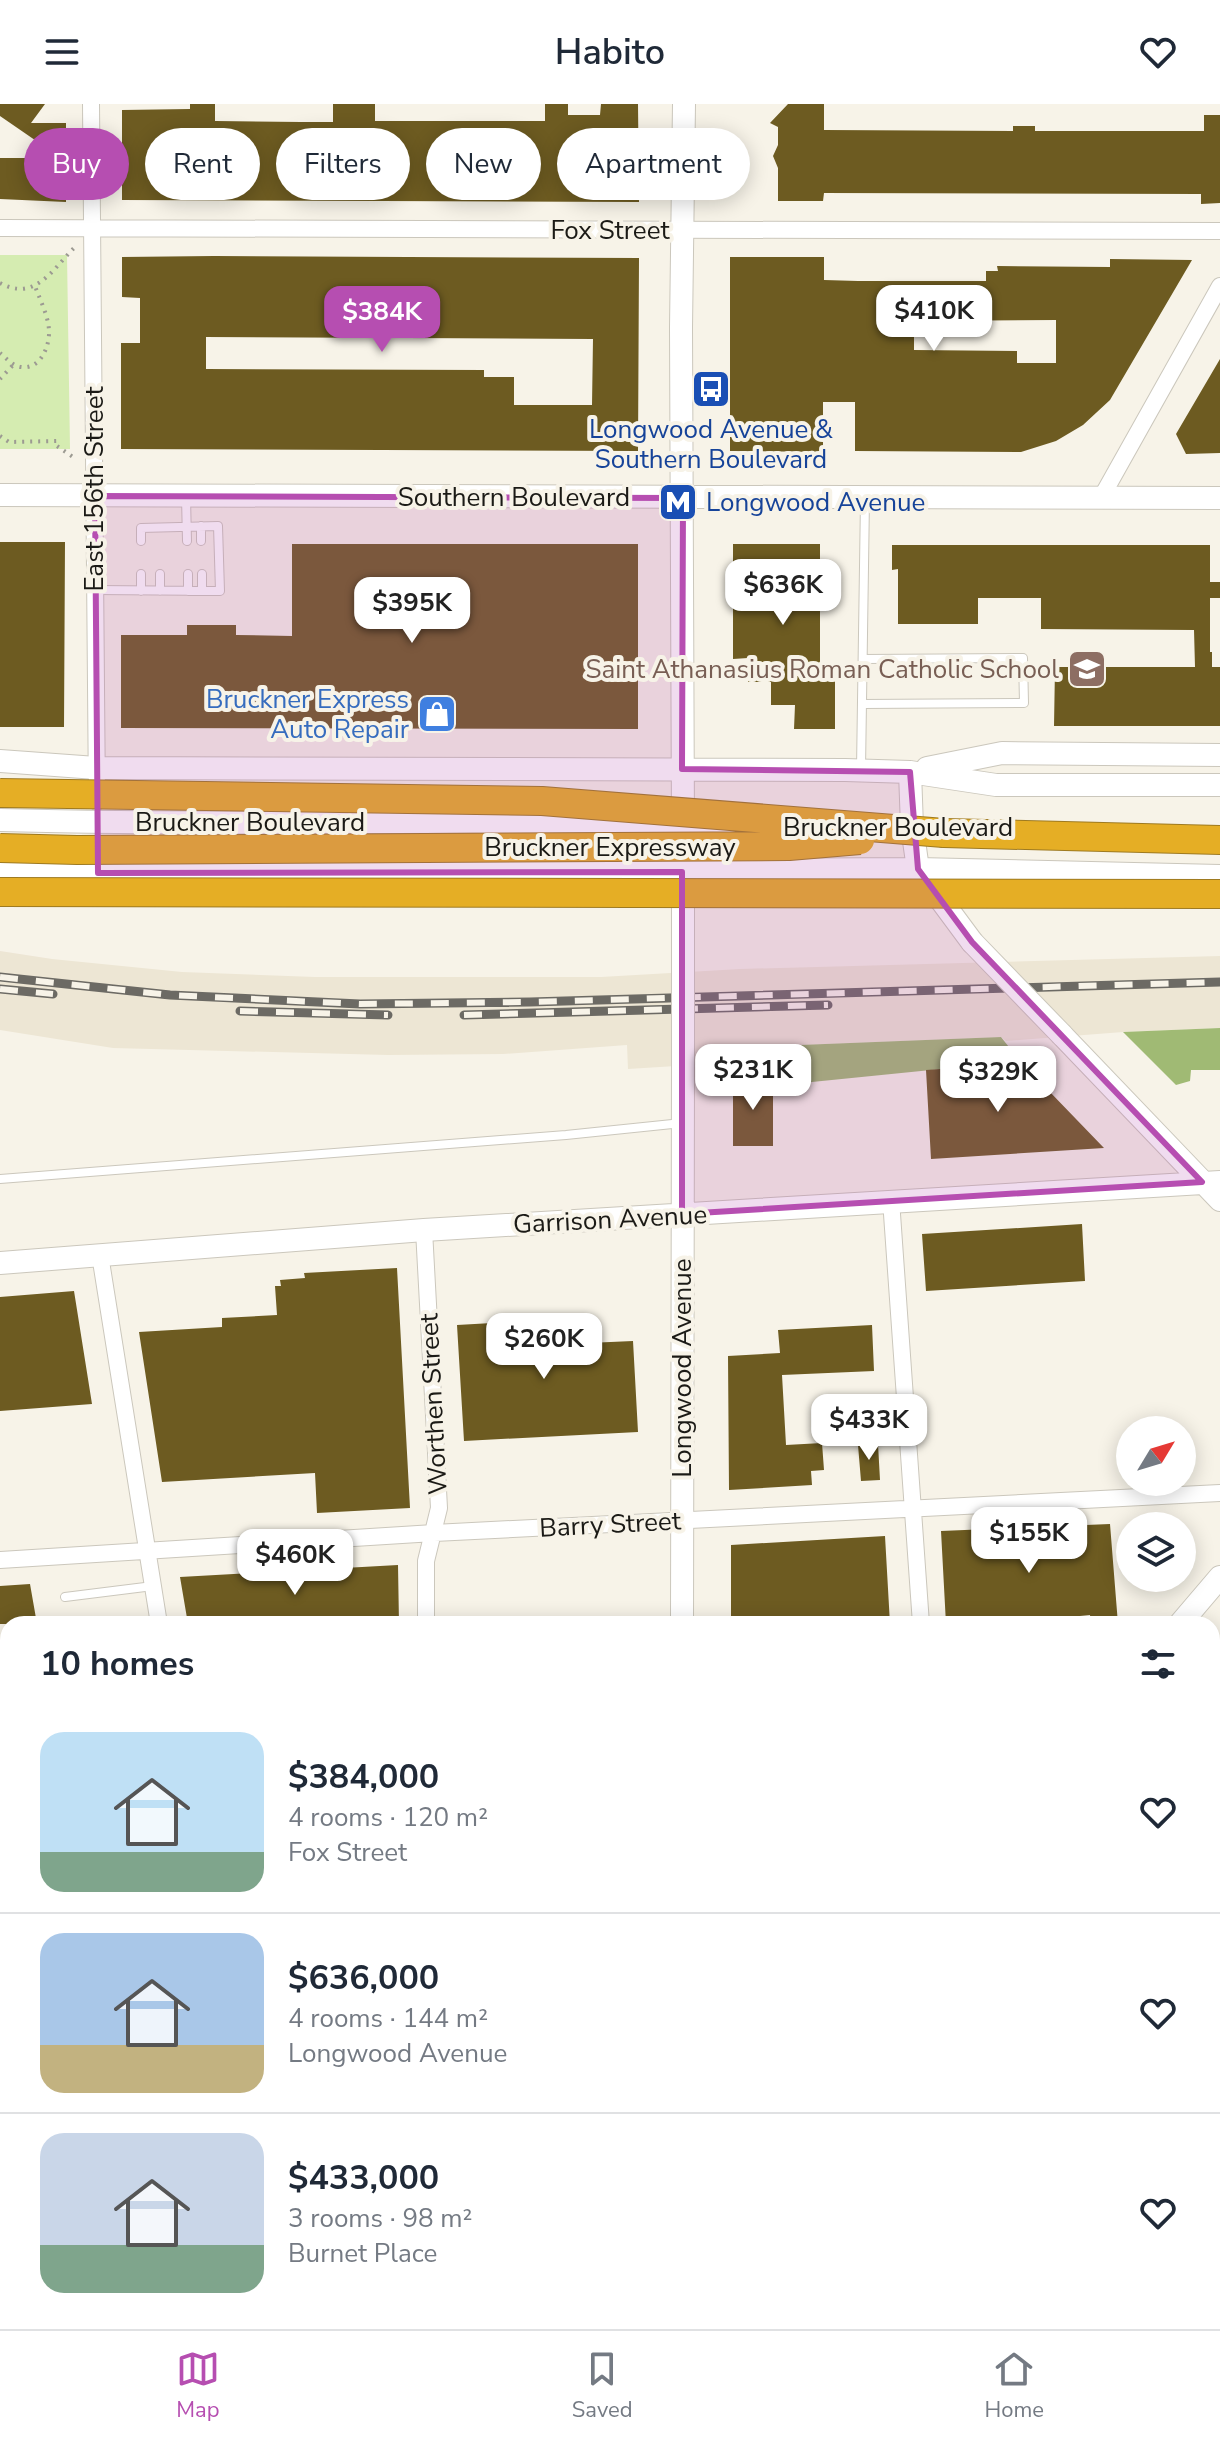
<!DOCTYPE html>
<meta charset="utf-8">
<style>
body{margin:0;font-family:"Nunito Sans",sans-serif;background:#f6f6f7;color:#1f2937;height:100vh;display:flex;flex-direction:column;font-size:30px;white-space:nowrap}
*{box-sizing:border-box;margin:0}
p{font-size:26px;color:#747a83}
.icon{flex:none;width:44px;height:44px;fill:none;stroke:currentColor;stroke-width:2;stroke-linecap:round;stroke-linejoin:round}
.map{position:relative;flex:1;overflow:hidden}
.details{position:absolute;left:0px;top:1512px;width:1220px;height:714px;display:flex;flex-direction:column;background:#fff;border-radius:24px 24px 0 0;box-shadow:0 4px 20px #0003}
.details>*{flex:none}
.hud{position:absolute;left:24px;top:24px;width:800px;height:72px;display:flex;gap:16px}
.needle{width:52px;rotate:52deg}
.buttons{position:absolute;left:1116px;top:1312px;display:grid;gap:16px}
.buttons a{display:grid;place-items:center;width:80px;height:80px;border-radius:50%;background:#fff;box-shadow:0 4px 20px #0003;font-size:40px}
.price{position:absolute;translate:-50% -68px;padding:0 18px;border-radius:16px;background:#fff;color:#222;font-size:26px;line-height:52px;filter:drop-shadow(0 2px 4px #0008)}
.price::after{content:'';position:absolute;left:50%;top:48px;width:24px;height:18px;margin-left:-12px;background:inherit;clip-path:polygon(0 0,100% 0,50% 100%)}
.price.active{background:#b64eb1;color:#fff}
ul{padding:0;list-style:none}
li{display:flex;align-items:center;gap:24px;height:200px;padding:0 40px}
li+li{border-top:2px solid #e0e1e3}
li span{display:grid;place-items:center;flex:none;width:224px;height:160px;border-radius:24px;color:#555}
li>.icon{margin-inline-start:auto}
span .icon{width:96px;height:96px;fill:#fffc;stroke-width:1}
li b{font-size:34px}
h2{display:flex;justify-content:space-between;align-items:center;height:96px;padding:0 40px;font-size:34px}
.pill{padding:0 28px;border-radius:36px;background:#fff;box-shadow:0 4px 20px #0003;font-size:28px;line-height:72px}
.pill.active{background:#b64eb1;color:#fff}
header{display:flex;justify-content:space-between;align-items:center;height:104px;padding:0 40px;background:#fff;font-size:36px;font-weight:600}
.dock{display:flex;justify-content:space-around;align-items:center;height:112px;border-top:2px solid #e0e1e3;background:#fff;font-size:22px;color:#747a83}
.dock a{display:grid;justify-items:center;gap:4px}
.dock .active{color:#b64eb1}
.map>svg:first-child{display:block}
.built{fill:#ede6d4}
.green{fill:#d5ecb1}
.forest{fill:#a0ba74}
.building{fill:#6d5b21;fill-rule:evenodd}
.lines{fill:none;stroke-linecap:round;stroke-linejoin:round}
.lane-casing{stroke:#cbc7bc;stroke-width:10}
.street-casing{stroke:#cbc7bc;stroke-width:18}
.secondary-casing{stroke:#cbc7bc;stroke-width:24}
.highway-casing{stroke:#9e7a20;stroke-width:30}
.path{stroke:#9c9a92;stroke-width:4;stroke-dasharray:2 6;stroke-linecap:butt}
.lane{stroke:#fff;stroke-width:8}
.street{stroke:#fff;stroke-width:16}
.secondary{stroke:#fff;stroke-width:22}
.highway{stroke:#e5ae25;stroke-width:28}
.rail-casing{stroke:#6c6a64;stroke-width:9}
.rail{stroke:#f7f3e8;stroke-width:6;stroke-dasharray:18;stroke-linecap:butt}
.secondary-bridge-casing{stroke:#cbc7bc;stroke-width:24;stroke-linecap:butt}
.highway-bridge-casing{stroke:#9e7a20;stroke-width:30;stroke-linecap:butt}
.secondary-bridge{stroke:#fff;stroke-width:22}
.highway-bridge{stroke:#e5ae25;stroke-width:28}
.marked{fill:#b64eb1;fill-opacity:0.2;stroke:#b64eb1;stroke-width:6;stroke-linejoin:round}
.labels{text-anchor:middle;stroke-width:8;stroke-linejoin:round;paint-order:stroke}
.street-label{font-size:26px;fill:#1b1a16;stroke:#f7f3e8}
.transit-label{font-size:26px;fill:#164399;stroke:#f7f3e8}
.education-label{font-size:26px;fill:#785e54;stroke:#f7f3e8;text-anchor:end}
.shop-label{font-size:26px;fill:#366cbe;stroke:#f7f3e8;text-anchor:end}
</style>
<header><svg class="icon" aria-label="menu" viewBox="0 0 24 24"><path d="M4 6h16M4 12h16M4 18h16"/></svg>Habito<svg class="icon" aria-label="heart" viewBox="0 0 24 24"><path d="M12 20l-8-8c-3-5 5-10 8-4 3-6 11-1 8 4z"/></svg></header>
<div class="map">
<svg width="1220" height="2225" viewBox="0 0 1220 2225">
<rect width="100%" height="100%" fill="#f7f3e8"/>
<path class="built" d="M0,847L52,855L182,868L315,873H601L740,865L1220,852V924L1123,928L1006,937L1001,933L725,944L724,959L628,965L627,941L503,950L388,951L113,944L0,926Z"/>
<path class="green" d="M0,151H67L70,345H0Z
M1218,1565L1220,1567V1851L1212,1860V1571Z
M1220,1919V2012L1212,2005V1929Z"/>
<path class="forest" d="M1220,924V966H1191L1190,977L1176,981L1123,928Z
M1001,933L1020,957L802,979L773,975H735L736,959H724V944Z"/>
<path class="building" d="M0,0H45L31,19H66V98L0,95V54H61L0,12Z
M190,0H215V17L301,18H333V0H375V17H545V0H568V11H600L601,0H638L639,98L122,96V6L190,5Z
M788,0H824V26L1013,27V22H1035V27H1204V11H1220V99L1201,100V90L824,89L823,97H778V64L773,52L778,41V23L770,19Z
M214,152L639,154L638,347L121,345V239H140V194L122,193V153ZM206,233L593,235L592,301H514V273H484V266L206,265Z
M730,153H824V176L858,177H986V167H998L997,162L1110,163V155L1192,156L1110,296L1083,321L1056,337L1021,348L855,347V298H823V348L730,347ZM1056,216V259H1017V247L914,246V217Z
M1220,255V349L1186,350L1176,330Z
M0,438H65L64,623H0Z
M292,440H638V625L121,624V531H187V521H236V531L292,532Z
M733,440H820V576L835,577V625H794L795,601H771V578H748V554L733,555Z
M892,441H1210V478H1220V494H1210V548H1212V563H1220V622H1054L1055,563H1195L1194,526L1041,525V494H978V520H898V465L892,466Z
M1020,957L1104,1044L931,1055L926,966L995,961V958Z
M733,975H773V1042H733Z
M1082,1120L1085,1177L926,1187L922,1130Z
M397,1164L410,1404L317,1409L315,1369L162,1378L139,1228L222,1223V1214L277,1211L275,1182H281L280,1176L305,1174L304,1169Z
M74,1187L92,1300L0,1307V1193Z
M586,1214L588,1239L633,1237L638,1328L464,1337L457,1221Z
M872,1221L874,1267L782,1271L786,1341L822,1339L824,1366L811,1367L812,1381L729,1386L728,1252L780,1249L778,1226Z
M872,1319L873,1335L822,1338L821,1322Z
M878,1340L880,1376L861,1377L858,1341Z
M1110,1420L1118,1520H1091L1090,1511L1029,1517V1520H946L941,1427Z
M885,1432L890,1520H731V1441Z
M398,1461L399,1520H188L180,1473Z
M30,1480L37,1520H0V1482Z"/>
<g class="lines">
<g class="lane-casing">
<path id="lane" d="M186,393L187,437
M201,437V422
M188,470V487
M202,470V487
M95,486L220,487L218,422L141,424V437
M141,487V470
M160,487V470
M862,600L1024,599L1023,554L863,555
M861,665L865,395
M0,1075L566,1031L682,1019
M65,1493L153,1482
M263,2218L271,2225"/>
</g>
<g class="street-casing">
<path id="street" d="M91,0L97,698
M0,124L1220,127
M1101,394L1220,182
M891,1096L921,1520
M424,1126L439,1404L426,1457V1520
M100,1151L159,1520
M0,1456L434,1429L1220,1389
M0,2013H8
M243,2225L249,2218
M904,2225L911,2218"/>
</g>
<g class="secondary-casing">
<path id="secondary" d="M0,391L1220,394
M0,657L96,664L845,666L910,668L996,681H1220
M927,664L1002,649L1220,651
M910,668L912,723L918,765L972,838
M0,716C176,721 352,717 528,718C601,718 674,726 747,725
M683,723L681,224L684,0
M0,765L98,769L918,765L1220,772
M683,774V873
M1062,931L1220,1096
M0,1159L424,1126L1220,1078
M682,1520L683,966
M1180,1520L1220,1473
M1119,2218L1127,2225
M1170,2218L1178,2225
M573,2225L579,2218"/>
</g>
<g class="highway-casing">
<path id="highway" d="M944,729L1220,736"/>
</g>
<path class="path" d="M0,179C35,198 52,166 74,144
M0,249C6,254 13,262 21,263C41,266 50,241 49,226C48,211 40,196 35,182
M0,275L14,260
M0,332L9,338L57,337V342L73,353"/>
<use href="#lane" class="lane"/>
<use href="#street" class="street"/>
<use href="#secondary" class="secondary"/>
<use href="#highway" class="highway"/>
<g class="rail-casing">
<path id="rail" d="M0,873L170,891L360,900L530,898L1220,878
M0,885L53,890
M240,907L388,911
M464,911L828,901"/>
</g>
<use href="#rail" class="rail"/>
<g class="secondary-bridge-casing">
<path id="secondary-bridge" d="M972,838L1062,931
M683,966V873"/>
</g>
<g class="highway-bridge-casing">
<path id="highway-bridge" d="M0,689L542,697L944,729
M0,744L77,746L789,742L860,736
M0,788L1220,790"/>
</g>
<use href="#secondary-bridge" class="secondary-bridge"/>
<use href="#highway-bridge" class="highway-bridge"/>
</g>
<path class="marked" d="M95,392L683,394L682,665L910,668L918,765L972,838L1202,1078L682,1110V768L98,769Z"/>
<defs>
<g id="bus-square" transform="scale(2)"><rect x="-9" y="-9" width="18" height="18" rx="4" fill="#1a4fb4" stroke="#f7f3e8"/><path d="M-5-6H5V4H4V6H2V4H-2V6H-4V4H-5ZM-3.5-4V0h7V-4ZM-3.5 1.2v1.5H-2V1.2ZM2 1.2v1.5H3.5V1.2Z" fill="#fff"/></g>
<g id="metro-square" transform="scale(2)"><rect x="-9" y="-9" width="18" height="18" rx="4" fill="#1a4fb4" stroke="#f7f3e8"/><path d="M-5.5 5V-5H-3L0 0L3-5H5.5V5H3V-.5L0 4L-3-.5V5Z" fill="#fff"/></g>
<g id="school-square" transform="scale(2)"><rect x="-9" y="-9" width="18" height="18" rx="4" fill="#8d6e63" stroke="#f7f3e8"/><path d="M0-5L7-2L0 1L-7-2ZM-4 1L0 2.5L4 1V4Q0 6-4 4Z" fill="#fff"/></g>
<g id="shop-square" transform="scale(2)"><rect x="-9" y="-9" width="18" height="18" rx="4" fill="#3f7fe0" stroke="#f7f3e8"/><path d="M-5-2.5h2.3a2.7 3.5 0 0 1 5.4 0H5L5.5 6h-11ZM-1.5-2.5h3a1.5 2.3 0 0 0-3 0Z" fill="#fff"/></g>
</defs>
<g fill-rule="evenodd">
<use href="#bus-square" x="711" y="285"/>
<use href="#metro-square" x="678" y="398"/>
<use href="#school-square" x="1087" y="565"/>
<use href="#shop-square" x="437" y="610"/>
</g>
<g class="labels">
<g class="street-label">
<text x="610" y="135">Fox Street</text>
<text transform="translate(94 385) rotate(-90)" y="9">East 156th Street</text>
<text x="514" y="402">Southern Boulevard</text>
<text x="250" y="727">Bruckner Boulevard</text>
<text x="898" y="732">Bruckner Boulevard</text>
<text x="610" y="752">Bruckner Expressway</text>
<text transform="translate(610 1115) rotate(-3)" y="9">Garrison Avenue</text>
<text transform="translate(682 1264) rotate(-90)" y="9">Longwood Avenue</text>
<text transform="translate(433 1300) rotate(-93)" y="9">Worthen Street</text>
<text transform="translate(610 1420) rotate(-3)" y="9">Barry Street</text>
</g>
<g class="transit-label">
<text x="711" y="334">Longwood Avenue &amp;<tspan x="711" dy="30">Southern Boulevard</tspan></text>
<text x="706" y="407" text-anchor="start">Longwood Avenue</text>
</g>
<g class="education-label">
<text x="1059" y="574">Saint Athanasius Roman Catholic School</text>
</g>
<g class="shop-label">
<text x="409" y="604">Bruckner Express<tspan x="409" dy="30">Auto Repair</tspan></text>
</g>
</g>
</svg>
<div class="buttons">
<a><svg class="needle" viewBox="-14 -14 28 28"><path d="M0-13l5 13h-10z" fill="#e53935"/><path d="M0 13l5-13h-10z" fill="#747a83"/></svg></a>
<a><svg class="icon" aria-label="layers" viewBox="0 0 24 24"><path d="M12 4l9 5-9 5-9-5zM3 14l9 5 9-5"/></svg></a>
</div>
<b class="price" style="left:934px;top:249px">$410K</b>
<b class="price active" style="left:382px;top:250px">$384K</b>
<b class="price" style="left:783px;top:523px">$636K</b>
<b class="price" style="left:412px;top:541px">$395K</b>
<b class="price" style="left:753px;top:1008px">$231K</b>
<b class="price" style="left:998px;top:1010px">$329K</b>
<b class="price" style="left:544px;top:1277px">$260K</b>
<b class="price" style="left:869px;top:1358px">$433K</b>
<b class="price" style="left:1029px;top:1471px">$155K</b>
<b class="price" style="left:295px;top:1493px">$460K</b>
<div class="hud">
<a class="pill active">Buy</a>
<a class="pill">Rent</a>
<a class="pill">Filters</a>
<a class="pill">New</a>
<a class="pill">Apartment</a>
</div>
<section class="details">
<h2>10 homes<svg class="icon" aria-label="filters" viewBox="0 0 24 24"><path d="M4 7h16M4 17h16"/><circle cx="9" cy="7" r="2"/><circle cx="15" cy="17" r="2"/></svg></h2>
<ul>
<li><span style="background:linear-gradient(#bfe0f5 75%,#7fa58c 0)"><svg class="icon" aria-label="home" viewBox="0 0 24 24"><path d="M3 11l9-7 9 7M6 9v11h12V9"/></svg></span><div><b>$384,000</b><p>4 rooms · 120 m²</p><p>Fox Street</p></div><svg class="icon" aria-label="heart" viewBox="0 0 24 24"><path d="M12 20l-8-8c-3-5 5-10 8-4 3-6 11-1 8 4z"/></svg></li>
<li><span style="background:linear-gradient(#a9c7e8 70%,#c2b280 0)"><svg class="icon" aria-label="home" viewBox="0 0 24 24"><path d="M3 11l9-7 9 7M6 9v11h12V9"/></svg></span><div><b>$636,000</b><p>4 rooms · 144 m²</p><p>Longwood Avenue</p></div><svg class="icon" aria-label="heart" viewBox="0 0 24 24"><path d="M12 20l-8-8c-3-5 5-10 8-4 3-6 11-1 8 4z"/></svg></li>
<li><span style="background:linear-gradient(#c9d6e8 70%,#7fa58c 0)"><svg class="icon" aria-label="home" viewBox="0 0 24 24"><path d="M3 11l9-7 9 7M6 9v11h12V9"/></svg></span><div><b>$433,000</b><p>3 rooms · 98 m²</p><p>Burnet Place</p></div><svg class="icon" aria-label="heart" viewBox="0 0 24 24"><path d="M12 20l-8-8c-3-5 5-10 8-4 3-6 11-1 8 4z"/></svg></li>
</ul>
</section>
</div>
<nav class="dock">
<a class="active"><svg class="icon" aria-label="map" viewBox="0 0 24 24"><path d="M3 6l6-2 6 2 6-2v14l-6 2-6-2-6 2zM9 4v14M15 6v14"/></svg>Map</a>
<a><svg class="icon" aria-label="saved" viewBox="0 0 24 24"><path d="M7 4h10v16l-5-4-5 4z"/></svg>Saved</a>
<a><svg class="icon" aria-label="home" viewBox="0 0 24 24"><path d="M3 11l9-7 9 7M6 9v11h12V9"/></svg>Home</a>
</nav>
